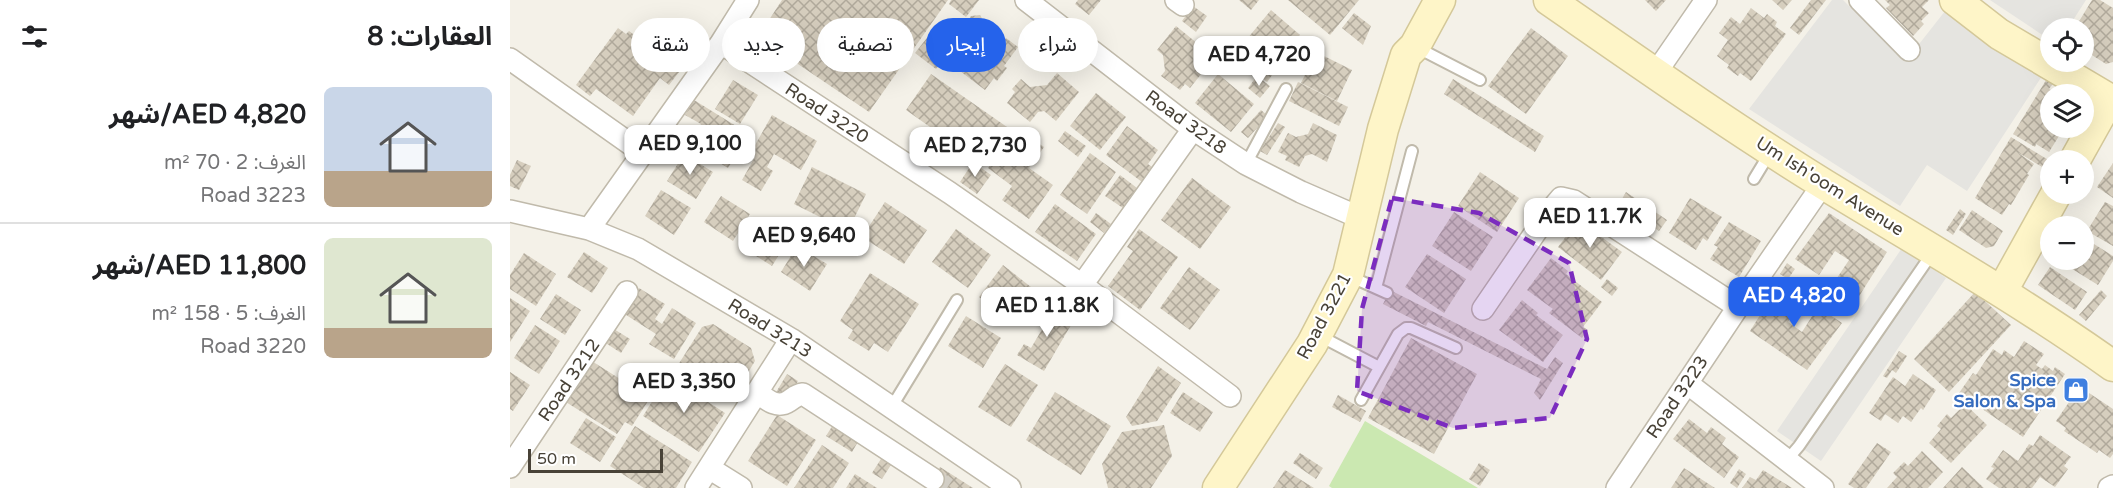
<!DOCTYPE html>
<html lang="ar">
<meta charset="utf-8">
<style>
body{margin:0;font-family:"Varela Round","Noto Sans Arabic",sans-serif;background:#f2f2f2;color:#202124;direction:rtl;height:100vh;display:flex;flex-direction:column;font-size:22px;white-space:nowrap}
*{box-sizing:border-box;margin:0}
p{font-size:20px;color:#757577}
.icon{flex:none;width:33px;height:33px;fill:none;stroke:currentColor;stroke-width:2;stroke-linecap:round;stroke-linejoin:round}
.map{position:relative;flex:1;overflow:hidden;direction:ltr}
.drawer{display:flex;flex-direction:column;background:#fff;width:510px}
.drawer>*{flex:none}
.guide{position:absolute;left:18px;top:18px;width:570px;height:54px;direction:rtl;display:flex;gap:12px}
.fabs{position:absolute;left:1530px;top:18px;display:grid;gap:12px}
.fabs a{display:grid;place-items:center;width:54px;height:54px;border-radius:50%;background:#fff;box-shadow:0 6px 24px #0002;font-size:30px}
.scale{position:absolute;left:18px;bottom:15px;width:135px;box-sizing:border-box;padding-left:6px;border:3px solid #484237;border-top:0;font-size:16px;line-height:21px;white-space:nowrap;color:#484237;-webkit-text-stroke:4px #fff;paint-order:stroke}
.price{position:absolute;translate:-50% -51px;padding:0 14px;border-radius:12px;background:#fff;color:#222;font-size:20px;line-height:39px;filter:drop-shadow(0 2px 3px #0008)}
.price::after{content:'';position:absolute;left:50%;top:36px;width:18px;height:14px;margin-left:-9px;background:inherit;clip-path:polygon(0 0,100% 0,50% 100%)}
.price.selected{background:#2563eb;color:#fff}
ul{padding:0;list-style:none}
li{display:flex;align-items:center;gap:18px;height:150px;padding:0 18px}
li+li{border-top:2px solid #e0e0e0}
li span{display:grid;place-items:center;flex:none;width:168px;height:120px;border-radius:9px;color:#555}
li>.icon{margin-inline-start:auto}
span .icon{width:72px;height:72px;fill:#fffc;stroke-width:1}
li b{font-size:26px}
h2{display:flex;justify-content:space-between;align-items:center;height:72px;padding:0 18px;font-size:26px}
.tag{padding:0 21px;border-radius:27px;background:#fff;box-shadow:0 6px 24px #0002;font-size:21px;line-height:54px}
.tag.selected{background:#2563eb;color:#fff}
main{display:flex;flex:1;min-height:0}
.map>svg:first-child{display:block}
.green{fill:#cbe8b1}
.parking{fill:#e5e4e0}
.building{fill:url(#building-cross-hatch)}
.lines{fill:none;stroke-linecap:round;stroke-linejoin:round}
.street-tunnel{stroke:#d2cec5;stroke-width:21;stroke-dasharray:21 10;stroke-linecap:butt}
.lane-casing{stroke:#c0baab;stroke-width:14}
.street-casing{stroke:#c0baab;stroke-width:24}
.secondary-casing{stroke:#d4c899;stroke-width:33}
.lane{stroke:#fff;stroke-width:10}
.street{stroke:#fff;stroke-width:21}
.secondary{stroke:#fef5c8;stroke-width:30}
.marked{fill:#7b2cbf;fill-opacity:0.2;stroke:#7b2cbf;stroke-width:4.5;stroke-dasharray:12 8;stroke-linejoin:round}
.labels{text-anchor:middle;stroke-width:4.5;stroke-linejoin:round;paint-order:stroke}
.street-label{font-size:18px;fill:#484237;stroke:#fff}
.shop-label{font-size:18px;font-weight:bold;fill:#366cbe;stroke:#fff;text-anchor:end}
</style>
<main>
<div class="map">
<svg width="1603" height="488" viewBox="0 0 1603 488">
<defs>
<pattern id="building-cross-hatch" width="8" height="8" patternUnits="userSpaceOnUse" patternTransform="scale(1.5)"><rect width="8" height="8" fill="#d6cebe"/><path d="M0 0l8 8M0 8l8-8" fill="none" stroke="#b0a99b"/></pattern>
</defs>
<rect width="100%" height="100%" fill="#f4f1e8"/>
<path class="green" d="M855,421L968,488H822L819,486Z"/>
<path class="parking" d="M1322,0H1333L1395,62L1439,6L1536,70L1457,191L1417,165L1390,206L1239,109Z
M1480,0H1576L1558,28H1540V40Z
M1392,248L1436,278L1311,461L1267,431Z"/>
<path class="building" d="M272,0H438L359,112L248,37Z
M441,0H469L456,17L439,4Z
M568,0H591L579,15L565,4Z
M729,0H749L741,10Z
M778,0H849L820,35Z
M1135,0H1156L1146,11Z
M1262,0H1282L1273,10Z
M1301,0H1316L1289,35L1280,28Z
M1375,0H1419L1412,7L1419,13L1411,21L1414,24L1403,36L1376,8L1380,5Z
M1582,0H1590L1603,8V62L1596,64L1574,50V28H1565Z
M683,6L697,16L686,32L672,21Z
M1241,8L1254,18L1257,14L1267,22L1265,26L1276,34L1241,81L1230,73L1228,76L1217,68L1219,65L1207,56L1218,40L1209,33L1221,17L1230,24Z
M761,10L790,35L766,63L737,39Z
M844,13L861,26L853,45L832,28Z
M470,15L473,20L474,30L483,36L485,33L494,41L496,38L508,47L494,66L497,68L487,81L484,78L475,90L450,71L452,70L436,71L435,58L426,69L405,53L420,34L434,45L438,40L459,38L458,21L461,16Z
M666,26L693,48L684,59L696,68L680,88L675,84L670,90L651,76L655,71L653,55L647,50Z
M108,28L116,34L119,31L154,57L158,51L176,63L159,85L150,78L123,116L86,89L80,96L66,85Z
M1021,28L1058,56L1016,114L978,86Z
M806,52L842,70L827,101L791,83Z
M743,53L765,71L757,82L734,64Z
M547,73L569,92L546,121L534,111L528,112L520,122L497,103L505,92L502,89L511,79L520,87L537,85Z
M421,74L497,127L471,163L396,110Z
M708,74L744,104L721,132L685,103Z
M747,76L760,86L750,98L738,88Z
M1538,77L1545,81L1539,89L1548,94H1540V128H1554L1539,152L1526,144L1525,147L1503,134Z
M943,79L1034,136L1025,152L934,94Z
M223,80L248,95L230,124L205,109Z
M788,82L838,107L829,126L779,101Z
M586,93L616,117L590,150L560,126Z
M184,100L239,134L218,168L179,144L191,124L175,115Z
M751,110L758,116L738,138L731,132Z
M262,115L307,141L291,170L264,154L257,167L263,171L251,191L232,180L245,157L240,154Z
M768,123L775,127L757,155L750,151Z
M803,123L827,135L817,162L802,154L795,156L789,167L775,160L777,156L768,152L778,133L786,137L798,134Z
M617,126L648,150L638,164L642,167L632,182L596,155Z
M507,127L534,147L519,168L543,185L519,219L492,200L502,186L478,168Z
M555,131L576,146L568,157L548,141Z
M1501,137L1540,161V169L1539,171L1507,152L1524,164L1517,174L1519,175L1501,205L1499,204L1492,215L1465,198Z
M580,153L606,172L577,214L550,195Z
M174,154L203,172L186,199L157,181Z
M7,160L21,166L9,190L0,186V175Z
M463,162L481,175L467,194L450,182Z
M1603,163V198L1587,187Z
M302,167L356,194L338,231L284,204Z
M970,172L1009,198L987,232L948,206Z
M610,175L627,188L613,208L595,196Z
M682,178L721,207L690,249L651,220Z
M151,190L181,208L164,235L135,216Z
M1116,192L1157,220L1149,231L1109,204Z
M211,196L240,214L223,241L194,222Z
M1180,198L1212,217L1197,241L1193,238L1186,250L1159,233Z
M375,202L417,230L394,264L352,237Z
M1595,202L1603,206V246L1577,231Z
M545,204L586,234L567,261L525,232Z
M1450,209L1456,214L1443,235L1436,230Z
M1462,210L1493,231L1484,246L1476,248L1449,230Z
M944,212L983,237L961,271L922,246Z
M586,213L601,224L594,233L580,222Z
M1319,213L1377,252L1346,301L1323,284L1339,260L1325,251L1309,275L1285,259Z
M1070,218L1087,231L1086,233L1112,252L1091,280L1048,247Z
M249,221L279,239L262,266L233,248Z
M1219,222L1251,241L1229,277L1200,259L1208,247L1204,245Z
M446,229L481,255L458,288L422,262Z
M629,229L668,257L630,310L598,286L623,251L617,247Z
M1576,239L1603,256V261L1588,285L1559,267L1563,260H1574V243Z
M287,246L317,264L300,291L271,272Z
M74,252L98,268L82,293L57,277Z
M14,253L46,274L26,306L0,289V275Z
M917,254L956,279L934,313L895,287Z
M1041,258L1058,271L1056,274L1092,302L1073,327L1078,330L1072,338L1039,313L1043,309L1017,290Z
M1277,263L1285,269L1278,279L1270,274Z
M493,265L526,291L502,323L469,297Z
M679,267L710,290L680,330L650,308Z
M1540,267L1577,292L1565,310L1528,285Z
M360,273L409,304L378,352L364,343L359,351L338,338L343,330L330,321Z
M1097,279L1108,288L1102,296L1091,287Z
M1271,282L1294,298L1278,322L1292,332L1308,307L1332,323L1297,370L1240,331Z
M129,288L155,304L145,319L152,324L162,308L186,323L164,359L139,344L146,334L113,313Z
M880,290L1037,369L1045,357L1053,363L1030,400L1024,393L1031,379L918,322L916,326L873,304Z
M1591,290L1597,296L1576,321L1569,315Z
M1465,292L1501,325L1439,392L1404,359Z
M46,294L71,310L55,335L30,319Z
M0,298L20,311L0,342Z
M1012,300L1028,313L1026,315L1053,335L1033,362L989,330Z
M539,303L560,316L556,322L561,325L534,371L507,355L514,344L521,348L534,326L528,323Z
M456,316L491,338L473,368L438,346Z
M203,324L241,348L245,361L222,399L168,365L192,327Z
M25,325L50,341L29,374L4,358Z
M99,326L120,339L111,353L91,340Z
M901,338L967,374L924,454L858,418Z
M1514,341L1534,354L1526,365L1532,369L1535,365L1543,371L1545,367L1555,374L1513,437L1449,393L1463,373L1466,375L1483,349L1492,355L1494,350L1504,357Z
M1389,351L1397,356L1386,373L1382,370L1377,378L1373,376Z
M77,358L140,398L122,426L115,422L107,434L51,399Z
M495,364L528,385L501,427L468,407Z
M648,366L671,383L647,421L622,426L616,417Z
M0,372L20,385L3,411L0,409Z
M277,374L288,381L276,401L265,394Z
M1403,374L1426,390L1413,410L1411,408L1401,422L1393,416L1388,423L1375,414L1371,421L1359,413L1383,377L1395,386Z
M158,376L215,413L189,452L133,416Z
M1568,389L1578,396L1579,393L1603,409V454L1600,458L1589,450L1587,453L1554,431L1556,428L1546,421Z
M545,392L601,426L571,475L516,440Z
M673,392L703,412L690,432L660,413Z
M828,395L856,411L850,422L822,407Z
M1455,404L1477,425L1441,463L1419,443L1431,429L1427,426L1437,414L1441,418Z
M267,415L306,440L277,486L238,461Z
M76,418L106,437L90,462L60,443Z
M1179,419L1197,433L1201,427L1216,438L1212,444L1229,457L1214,478L1163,439Z
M326,420L352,435L342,452L316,436Z
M654,425L662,456L641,488H598L592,464L612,432Z
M125,426L182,462L166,488H134L100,466Z
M1530,435L1561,457L1554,466L1558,469L1545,487L1530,477L1522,488H1489L1476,479L1484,468L1481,467L1493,450L1508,461L1519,444L1523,446Z
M1367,443L1381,452L1356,488H1344L1338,484Z
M312,445L339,463L323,488H284Z
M376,451L386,457L372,479L362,473Z
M1412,451L1433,472L1418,488H1377L1387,477L1383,473L1394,462L1398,466Z
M790,453L813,468L806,479L783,463Z
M969,463L980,470L970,486L959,479Z
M430,467L463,488H417Z
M1452,467L1474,488H1433Z
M1174,468L1205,488H1161Z
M1229,469L1236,474L1227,488L1220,483Z
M775,470L804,488H763Z
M1253,470L1282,488H1232L1240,477L1246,480Z
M345,474L367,488H336Z"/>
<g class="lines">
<path class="street-tunnel" d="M423,479L437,488"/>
<g class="lane-casing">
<path id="lane" d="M906,47L970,80
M736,164L776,89
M401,168L421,137
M1244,179L1261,151
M839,276L877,293
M866,288L902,151
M808,335L869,367
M851,400L888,334L896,328H901L946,348
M381,408L447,300
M1277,460L1289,446L1423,252"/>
</g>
<g class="street-casing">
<path id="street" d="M516,0L683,129L736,164L791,192L853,219
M666,0L673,5
M1350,0L1399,50
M211,43L440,193L572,285L720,396
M0,59L133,153
M1145,74L1196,0
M0,211L79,229L128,249L281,339L500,488
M79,229L211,43L238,0
M572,285L683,129
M973,309L1040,211L1051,198L1064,201L1228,307
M1177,383L1313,488
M247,392C257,400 267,409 279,401C285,397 286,395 293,394L423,479
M0,467L117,292
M199,468L231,488
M186,488L281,339
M1107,488L1228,307L1313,184
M1599,488L1603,486"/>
</g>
<g class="secondary-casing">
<path id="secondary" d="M1039,0C1130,63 1221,127 1315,185C1412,244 1510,300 1603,366
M1445,0L1489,34L1599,99L1565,160
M1492,291L1546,194
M708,488L802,344L838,275L873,129L896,55L905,46L930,0"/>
</g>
<use href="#lane" class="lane"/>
<use href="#street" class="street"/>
<use href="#secondary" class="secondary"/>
</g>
<path class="marked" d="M882,198L969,213L1059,263L1077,339L1040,418L943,428L847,391L852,309Z"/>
<defs>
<g id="shop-square" transform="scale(1.35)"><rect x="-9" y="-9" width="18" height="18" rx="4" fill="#3f7fe0" stroke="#fff"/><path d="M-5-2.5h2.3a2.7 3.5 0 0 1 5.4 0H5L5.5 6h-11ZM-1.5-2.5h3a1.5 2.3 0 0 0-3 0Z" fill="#fff"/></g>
</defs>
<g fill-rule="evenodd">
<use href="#shop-square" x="1566" y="390"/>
</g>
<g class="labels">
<g class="street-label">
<text transform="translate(317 113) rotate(33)" y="6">Road 3220</text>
<text transform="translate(676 122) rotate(36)" y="6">Road 3218</text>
<text transform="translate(1320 186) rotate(32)" y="6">Um Ish'oom Avenue</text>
<text transform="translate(814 316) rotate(-62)" y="6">Road 3221</text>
<text transform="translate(260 328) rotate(32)" y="6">Road 3213</text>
<text transform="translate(59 380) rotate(-56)" y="6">Road 3212</text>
<text transform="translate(1167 397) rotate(-56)" y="6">Road 3223</text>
</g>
<g class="shop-label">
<text x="1546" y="386">Spice<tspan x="1546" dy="21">Salon &amp; Spa</tspan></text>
</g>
</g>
</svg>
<div class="fabs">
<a><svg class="icon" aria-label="locate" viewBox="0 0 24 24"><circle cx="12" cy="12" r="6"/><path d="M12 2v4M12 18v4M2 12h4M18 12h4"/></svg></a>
<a><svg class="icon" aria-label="layers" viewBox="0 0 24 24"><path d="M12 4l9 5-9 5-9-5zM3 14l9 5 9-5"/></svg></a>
<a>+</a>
<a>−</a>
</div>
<div class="scale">50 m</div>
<b class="price" style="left:749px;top:87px">AED 4,720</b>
<b class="price" style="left:180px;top:176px">AED 9,100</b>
<b class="price" style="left:465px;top:178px">AED 2,730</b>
<b class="price" style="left:1080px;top:249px">AED 11.7K</b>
<b class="price" style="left:294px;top:268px">AED 9,640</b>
<b class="price selected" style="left:1284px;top:328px">AED 4,820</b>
<b class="price" style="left:537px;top:338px">AED 11.8K</b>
<b class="price" style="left:174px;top:414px">AED 3,350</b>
<div class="guide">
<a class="tag">شراء</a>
<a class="tag selected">إيجار</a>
<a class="tag">تصفية</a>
<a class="tag">جديد</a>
<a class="tag">شقة</a>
</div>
</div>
<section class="drawer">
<h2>العقارات: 8<svg class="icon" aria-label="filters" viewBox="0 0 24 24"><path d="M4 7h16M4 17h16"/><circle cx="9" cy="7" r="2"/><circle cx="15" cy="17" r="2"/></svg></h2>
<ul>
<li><span style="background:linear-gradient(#c9d6e8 70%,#b9a48a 0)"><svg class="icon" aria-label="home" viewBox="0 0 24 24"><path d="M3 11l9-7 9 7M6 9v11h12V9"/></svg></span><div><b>AED 4,820/شهر</b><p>الغرف: 2 · 70 m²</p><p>Road 3223</p></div></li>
<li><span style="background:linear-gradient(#dfe7d0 75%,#b9a48a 0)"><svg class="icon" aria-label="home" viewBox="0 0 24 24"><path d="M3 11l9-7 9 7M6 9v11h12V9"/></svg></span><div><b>AED 11,800/شهر</b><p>الغرف: 5 · 158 m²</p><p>Road 3220</p></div></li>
</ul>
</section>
</main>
